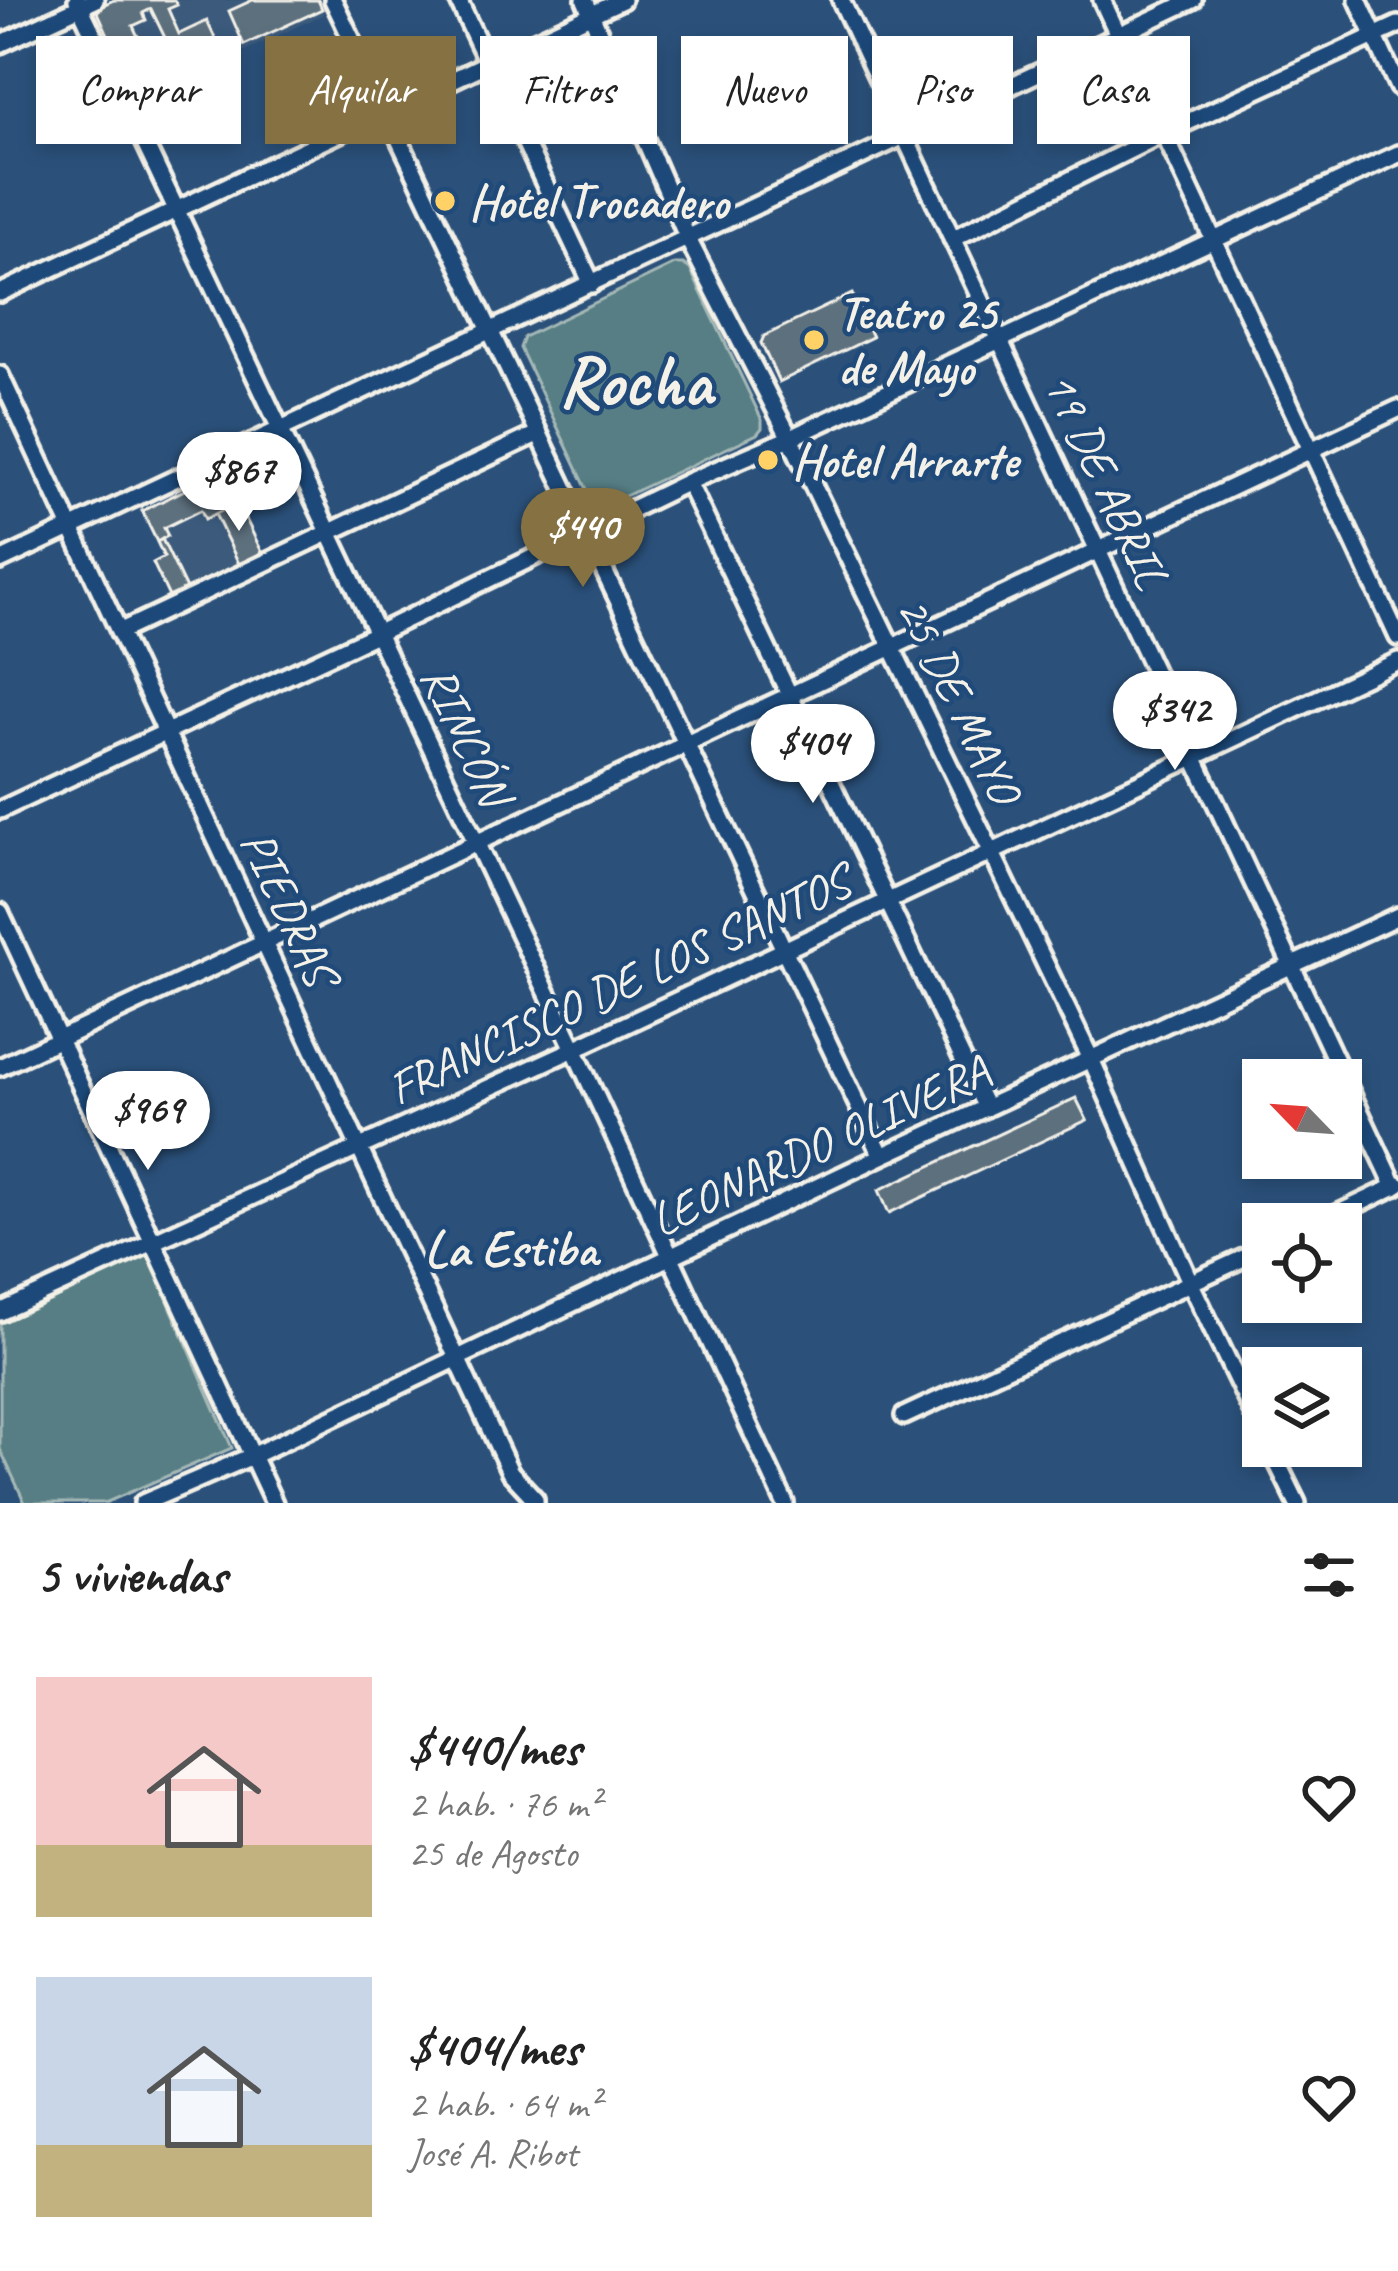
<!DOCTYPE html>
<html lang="es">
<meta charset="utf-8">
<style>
body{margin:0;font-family:Caveat,sans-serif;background:#f2f2f2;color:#222;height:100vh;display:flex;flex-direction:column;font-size:45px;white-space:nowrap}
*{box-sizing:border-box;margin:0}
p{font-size:39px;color:#767676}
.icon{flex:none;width:66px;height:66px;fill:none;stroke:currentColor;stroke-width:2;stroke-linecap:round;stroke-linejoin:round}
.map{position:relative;height:1503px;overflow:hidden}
.sheet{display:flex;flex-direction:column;background:#fff;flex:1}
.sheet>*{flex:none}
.banner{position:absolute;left:36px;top:36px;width:1326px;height:108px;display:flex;gap:24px}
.needle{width:78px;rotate:295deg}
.tools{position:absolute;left:1242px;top:1059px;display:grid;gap:24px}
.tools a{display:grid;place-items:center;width:120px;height:120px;border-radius:0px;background:#fff;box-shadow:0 6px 18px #0003;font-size:60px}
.price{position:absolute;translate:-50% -102px;padding:0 27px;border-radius:42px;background:#fff;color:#222;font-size:39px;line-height:78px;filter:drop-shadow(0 3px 6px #0008)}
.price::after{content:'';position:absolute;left:50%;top:72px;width:36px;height:27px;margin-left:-18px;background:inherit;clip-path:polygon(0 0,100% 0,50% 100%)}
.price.selected{background:#857141;color:#fff}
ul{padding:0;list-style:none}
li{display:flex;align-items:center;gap:36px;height:300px;padding:0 36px}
li span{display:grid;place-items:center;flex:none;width:336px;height:240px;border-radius:0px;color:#555}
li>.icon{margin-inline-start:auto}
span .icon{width:144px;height:144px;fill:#fffc;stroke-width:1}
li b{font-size:51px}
h2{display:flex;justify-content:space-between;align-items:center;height:144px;padding:0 36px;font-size:51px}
.chip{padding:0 42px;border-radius:0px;background:#fff;box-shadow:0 6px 18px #0003;font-size:42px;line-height:108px}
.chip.selected{background:#857141;color:#fff}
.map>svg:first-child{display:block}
.built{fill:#3a5a7c}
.green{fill:#567e84;stroke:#a5b8b6;stroke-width:3}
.building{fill:#5d6f7e;stroke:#f4f1e8;stroke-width:3;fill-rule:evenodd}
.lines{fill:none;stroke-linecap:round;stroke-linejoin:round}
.street-casing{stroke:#f4f1e8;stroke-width:24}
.street{stroke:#1f4a7a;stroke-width:15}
.poi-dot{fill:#ffd166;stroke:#1f4a7a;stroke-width:4.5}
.labels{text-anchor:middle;stroke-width:9;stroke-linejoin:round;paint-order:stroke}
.poi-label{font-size:48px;font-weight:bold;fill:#f4f1e8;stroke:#1f4a7a;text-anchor:start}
.street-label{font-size:48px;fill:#f4f1e8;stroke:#1f4a7a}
.neighbourhood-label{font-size:51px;font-weight:bold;fill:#f4f1e8;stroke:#1f4a7a}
.town-label{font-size:72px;font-weight:bold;fill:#f4f1e8;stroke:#1f4a7a}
</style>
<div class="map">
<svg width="1398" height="1503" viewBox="0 0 1398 1503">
<rect width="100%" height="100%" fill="#2b517b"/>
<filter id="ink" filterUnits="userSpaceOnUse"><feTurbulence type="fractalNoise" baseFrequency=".00833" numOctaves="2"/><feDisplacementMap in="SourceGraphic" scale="24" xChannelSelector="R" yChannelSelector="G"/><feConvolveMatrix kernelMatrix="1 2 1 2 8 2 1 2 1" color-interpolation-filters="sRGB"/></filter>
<g filter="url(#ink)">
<path class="built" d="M114,0H318L324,14L138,101L96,8Z
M223,471L263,554L170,599L153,563L164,556L142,511Z"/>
<path class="green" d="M675,264H683L690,269L762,420V428L757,434L606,505H598L592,500L520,348L524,337Z
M148,1255L232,1448L105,1503H25L0,1449V1322Z"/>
<path class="building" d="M114,0H174L177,5L168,9L179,34L207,21L221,51L134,92L96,8ZM151,9L170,48L148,58L133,26L146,20L143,13Z
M253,0H318L322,9L244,45L229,11Z
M852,294L872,337L779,382L761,343L764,336Z
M223,471L238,503L205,519L201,510L164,528L168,536L157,542L142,511Z
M238,503L263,554L240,566L215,514Z
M162,539L187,591L170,599L153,563L164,557L157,542Z
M1076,1098L1087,1120L889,1213L879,1190Z"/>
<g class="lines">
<g class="street-casing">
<path id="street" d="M77,0L574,1049L785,1503
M333,0L882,1156
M458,0L592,284
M585,0L688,239L790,438L992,853L1091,1059L1191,1284L1263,1434
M841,0L1395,1187
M1102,0L1398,637
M1358,0L1398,87
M0,44L95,0
M952,239L1164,133L1398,25
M0,293L622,0
M0,375L510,1472L535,1499V1503
M688,482L986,1108
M0,561L1193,0
M119,632L537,434
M0,810L376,634L688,482L790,438L1398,154
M0,912L274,1503
M0,1067L1398,409
M1316,1224L1398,1185
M0,1312L574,1049L1398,661
M904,1416L1263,1249
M1269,1446L1297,1503
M143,1503L252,1456L882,1156L1398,916"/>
</g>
<use href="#street" class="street"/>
</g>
</g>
<g class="poi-dot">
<circle cx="445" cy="201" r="12"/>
<circle cx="814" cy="340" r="12"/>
<circle cx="768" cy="460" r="12"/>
</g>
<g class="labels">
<g class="poi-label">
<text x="469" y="218">Hotel Trocadero</text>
<text x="838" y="329">Teatro 25<tspan x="838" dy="55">de Mayo</tspan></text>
<text x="792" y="477">Hotel Arrarte</text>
</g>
<g class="street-label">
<text transform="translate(1107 479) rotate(65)" y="17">19 DE ABRIL</text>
<text transform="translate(960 699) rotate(64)" y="17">25 DE MAYO</text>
<text transform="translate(467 734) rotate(65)" y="17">RINCÓN</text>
<text transform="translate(290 907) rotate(65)" y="17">PIEDRAS</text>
<text transform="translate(618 984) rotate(-25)" y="17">FRANCISCO DE LOS SANTOS</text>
<text transform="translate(819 1144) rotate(-25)" y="17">LEONARDO OLIVERA</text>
</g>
<g class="neighbourhood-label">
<text x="511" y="1266">La Estiba</text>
</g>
<g class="town-label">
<text x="635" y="405">Rocha</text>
</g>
</g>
</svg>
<div class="tools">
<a><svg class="needle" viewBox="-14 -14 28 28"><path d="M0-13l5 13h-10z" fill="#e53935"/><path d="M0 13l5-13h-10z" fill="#767676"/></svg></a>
<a><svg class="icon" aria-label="locate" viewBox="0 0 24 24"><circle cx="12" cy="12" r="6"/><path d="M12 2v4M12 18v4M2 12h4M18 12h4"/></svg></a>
<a><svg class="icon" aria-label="layers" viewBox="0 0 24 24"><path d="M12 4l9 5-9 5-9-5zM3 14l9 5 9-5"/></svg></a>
</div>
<b class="price" style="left:239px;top:534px">$867</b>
<b class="price selected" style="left:583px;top:590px">$440</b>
<b class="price" style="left:1175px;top:773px">$342</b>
<b class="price" style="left:813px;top:806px">$404</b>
<b class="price" style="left:148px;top:1173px">$969</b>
<div class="banner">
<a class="chip">Comprar</a>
<a class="chip selected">Alquilar</a>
<a class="chip">Filtros</a>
<a class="chip">Nuevo</a>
<a class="chip">Piso</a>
<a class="chip">Casa</a>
</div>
</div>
<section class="sheet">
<h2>5 viviendas<svg class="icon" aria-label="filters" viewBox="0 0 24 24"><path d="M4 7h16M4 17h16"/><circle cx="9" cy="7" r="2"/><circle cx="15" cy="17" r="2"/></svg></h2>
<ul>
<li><span style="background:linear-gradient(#f6c9c9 70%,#c2b280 0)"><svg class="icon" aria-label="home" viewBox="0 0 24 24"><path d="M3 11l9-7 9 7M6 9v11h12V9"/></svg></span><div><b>$440/mes</b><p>2 hab. · 76 m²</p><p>25 de Agosto</p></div><svg class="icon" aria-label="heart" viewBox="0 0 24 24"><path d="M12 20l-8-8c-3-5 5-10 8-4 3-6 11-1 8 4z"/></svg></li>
<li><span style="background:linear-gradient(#c9d6e8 70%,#c2b280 0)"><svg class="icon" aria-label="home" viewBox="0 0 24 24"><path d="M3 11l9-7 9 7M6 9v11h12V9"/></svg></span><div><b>$404/mes</b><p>2 hab. · 64 m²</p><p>José A. Ribot</p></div><svg class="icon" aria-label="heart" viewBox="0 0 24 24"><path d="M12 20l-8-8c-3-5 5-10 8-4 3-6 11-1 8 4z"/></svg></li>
</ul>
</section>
